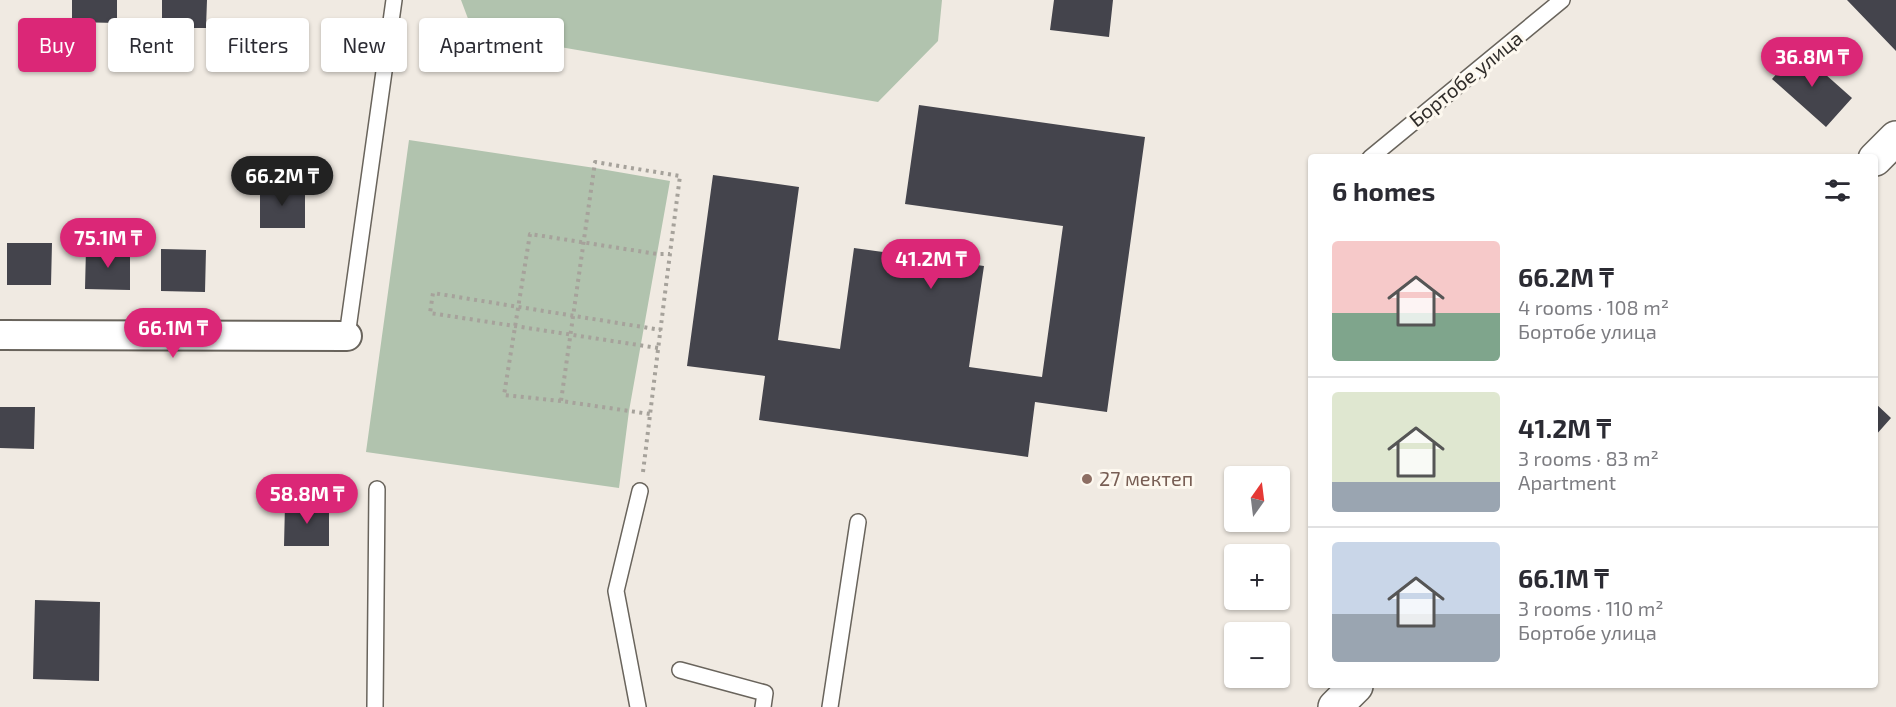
<!DOCTYPE html>
<meta charset="utf-8">
<style>
body{margin:0;font-family:"Exo 2",sans-serif;background:#f2f2f3;color:#2b2b33;height:100vh;display:flex;flex-direction:column;font-size:22px;white-space:nowrap}
*{box-sizing:border-box;margin:0}
p{font-size:20px;color:#7c7c81}
.icon{flex:none;width:33px;height:33px;fill:none;stroke:currentColor;stroke-width:2;stroke-linecap:round;stroke-linejoin:round}
.map{position:relative;flex:1;overflow:hidden}
.sheet{position:absolute;left:1308px;top:154px;width:570px;height:534px;display:flex;flex-direction:column;background:#fff;border-radius:6px;box-shadow:0 2px 4px #0004}
.sheet>*{flex:none}
.top-card{position:absolute;left:18px;top:18px;width:570px;height:54px;display:flex;gap:12px}
.needle{width:39px;rotate:14deg}
.controls{position:absolute;left:1224px;top:466px;display:grid;gap:12px}
.controls a{display:grid;place-items:center;width:66px;height:66px;border-radius:6px;background:#fff;box-shadow:0 2px 4px #0004;font-size:30px}
.price{position:absolute;translate:-50% -51px;padding:0 14px;border-radius:21px;background:#db2777;color:#fff;font-size:20px;line-height:39px;filter:drop-shadow(0 2px 3px #0008)}
.price::after{content:'';position:absolute;left:50%;top:36px;width:18px;height:14px;margin-left:-9px;background:inherit;clip-path:polygon(0 0,100% 0,50% 100%)}
.price.selected{background:#222;color:#fff}
ul{padding:0;list-style:none}
li{display:flex;align-items:center;gap:18px;height:150px;padding:0 24px}
li+li{border-top:2px solid #e1e1e2}
li span{display:grid;place-items:center;flex:none;width:168px;height:120px;border-radius:6px;color:#555}
li>.icon{margin-inline-start:auto}
span .icon{width:72px;height:72px;fill:#fffc;stroke-width:1}
li b{font-size:26px}
h2{display:flex;justify-content:space-between;align-items:center;height:72px;padding:0 24px;font-size:26px}
.pill{padding:0 21px;border-radius:6px;background:#fff;box-shadow:0 2px 4px #0004;font-size:21px;line-height:54px}
.pill.selected{background:#db2777;color:#fff}
.map>svg:first-child{display:block}
.green{fill:#b1c3ae}
.building{fill:#44444c}
.lines{fill:none;stroke-linecap:round;stroke-linejoin:round}
.lane-casing{stroke:#69645c;stroke-width:18}
.street-casing{stroke:#69645c;stroke-width:32}
.secondary-casing{stroke:#69645c;stroke-width:36}
.path{stroke:#a6a29b;stroke-width:4;stroke-dasharray:3 4.5;stroke-linecap:butt}
.lane{stroke:#fff;stroke-width:15}
.street{stroke:#fff;stroke-width:28}
.secondary{stroke:#fff;stroke-width:33}
.education-dot{fill:#8d6e63;stroke:#fdf8ef;stroke-width:2}
.labels{text-anchor:middle;stroke-width:6;stroke-linejoin:round;paint-order:stroke}
.street-label{font-size:20px;fill:#302d2a;stroke:#fdf8ef}
.education-label{font-size:20px;fill:#785e54;stroke:#fdf8ef;text-anchor:start}
</style>
<div class="map">
<svg width="1896" height="707" viewBox="0 0 1896 707">
<rect width="100%" height="100%" fill="#f0eae2"/>
<path class="green" d="M461,0H942L938,41L878,102L473,32Z
M409,140L595,168L670,181L629,411L619,488L366,452Z"/>
<path class="building" d="M72,0H117V23L72,22Z
M162,0H207L206,28H162Z
M1054,0H1113L1109,37L1050,30Z
M1847,0H1896V51Z
M1798,50L1852,98L1826,127L1772,79Z
M919,105L1145,137L1107,412L1035,402L1028,457L759,420L765,376L687,366L713,175L799,187L778,340L840,349L854,248L984,266L969,367L1042,377L1063,226L905,204Z
M260,186H305V228H260Z
M7,243H52L51,285H7Z
M86,248H130V290L85,289Z
M161,249L206,250L205,292L161,291Z
M1875,403L1891,418L1875,436Z
M0,407H35L34,449L0,448Z
M285,504L329,505V546H284Z
M35,600L100,602L99,681L33,679Z"/>
<g class="lines">
<g class="lane-casing">
<path id="lane" d="M1370,158L1562,0
M347,336L394,0
M680,670L765,693L763,707
M375,707L377,489
M638,707L616,591L640,491
M830,707L858,522"/>
</g>
<g class="street-casing">
<path id="street" d="M0,335L347,336"/>
</g>
<g class="secondary-casing">
<path id="secondary" d="M1875,159L1896,138
M1335,707L1356,686"/>
</g>
<path class="path" d="M658,348L430,313L433,293L661,330
M561,401L504,395L530,234L657,254H670
M643,472C655,374 667,275 680,176L595,162L561,401L650,414"/>
<use href="#lane" class="lane"/>
<use href="#street" class="street"/>
<use href="#secondary" class="secondary"/>
</g>
<circle class="education-dot" cx="1087" cy="479" r="6"/>
<g class="labels">
<g class="street-label">
<text transform="translate(1466 79) rotate(-39)" y="7">Бортобе улица</text>
</g>
<g class="education-label">
<text x="1099" y="486">27 мектеп</text>
</g>
</g>
</svg>
<div class="controls">
<a><svg class="needle" viewBox="-14 -14 28 28"><path d="M0-13l5 13h-10z" fill="#e53935"/><path d="M0 13l5-13h-10z" fill="#7c7c81"/></svg></a>
<a>+</a>
<a>−</a>
</div>
<b class="price" style="left:1812px;top:88px">36.8M ₸</b>
<b class="price selected" style="left:282px;top:207px">66.2M ₸</b>
<b class="price" style="left:108px;top:269px">75.1M ₸</b>
<b class="price" style="left:931px;top:290px">41.2M ₸</b>
<b class="price" style="left:173px;top:359px">66.1M ₸</b>
<b class="price" style="left:307px;top:525px">58.8M ₸</b>
<div class="top-card">
<a class="pill selected">Buy</a>
<a class="pill">Rent</a>
<a class="pill">Filters</a>
<a class="pill">New</a>
<a class="pill">Apartment</a>
</div>
<section class="sheet">
<h2>6 homes<svg class="icon" aria-label="filters" viewBox="0 0 24 24"><path d="M4 7h16M4 17h16"/><circle cx="9" cy="7" r="2"/><circle cx="15" cy="17" r="2"/></svg></h2>
<ul>
<li><span style="background:linear-gradient(#f6c9c9 60%,#7fa58c 0)"><svg class="icon" aria-label="home" viewBox="0 0 24 24"><path d="M3 11l9-7 9 7M6 9v11h12V9"/></svg></span><div><b>66.2M ₸</b><p>4 rooms · 108 m²</p><p>Бортобе улица</p></div></li>
<li><span style="background:linear-gradient(#dfe7d0 75%,#9aa5b1 0)"><svg class="icon" aria-label="home" viewBox="0 0 24 24"><path d="M3 11l9-7 9 7M6 9v11h12V9"/></svg></span><div><b>41.2M ₸</b><p>3 rooms · 83 m²</p><p>Apartment</p></div></li>
<li><span style="background:linear-gradient(#c9d6e8 60%,#9aa5b1 0)"><svg class="icon" aria-label="home" viewBox="0 0 24 24"><path d="M3 11l9-7 9 7M6 9v11h12V9"/></svg></span><div><b>66.1M ₸</b><p>3 rooms · 110 m²</p><p>Бортобе улица</p></div></li>
</ul>
</section>
</div>
